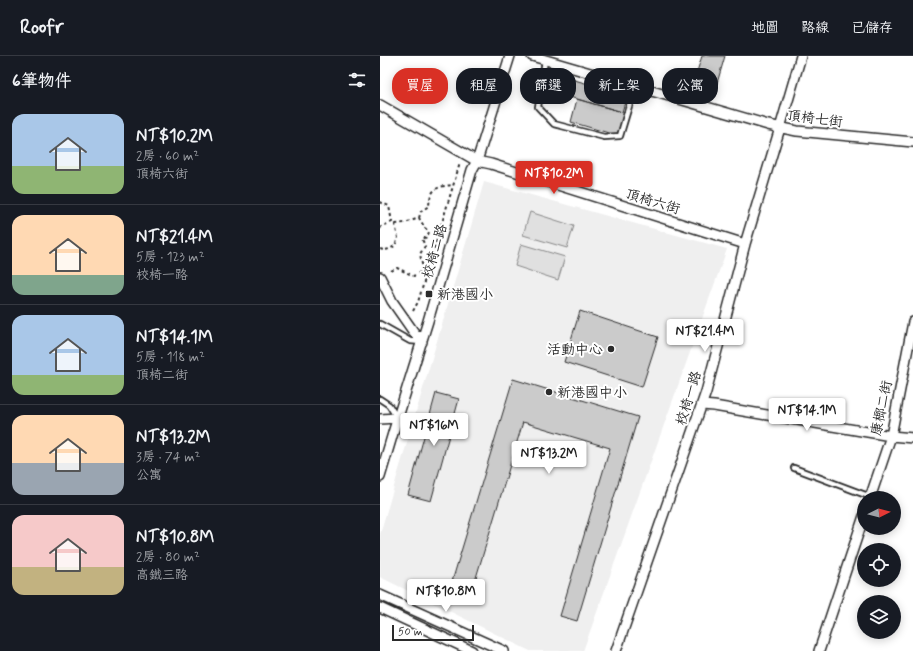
<!DOCTYPE html>
<html lang="zh-TW">
<meta charset="utf-8">
<style>
body{margin:0;font-family:Mynerve,"LXGW WenKai TC",sans-serif;background:#20242c;color:#f1f3f6;height:100vh;display:flex;flex-direction:column;font-size:15px;white-space:nowrap}
*{box-sizing:border-box;margin:0}
p{font-size:13px;color:#9ea1a6}
.icon{flex:none;width:22px;height:22px;fill:none;stroke:currentColor;stroke-width:2;stroke-linecap:round;stroke-linejoin:round}
.map{position:relative;flex:1;overflow:hidden}
.details{display:flex;flex-direction:column;background:#171b24;width:380px}
.details>*{flex:none}
.hud{position:absolute;left:12px;top:12px;width:380px;height:36px;display:flex;gap:8px}
.needle{width:26px;rotate:84deg}
.controls{position:absolute;left:477px;top:435px;display:grid;gap:8px}
.controls a{display:grid;place-items:center;width:44px;height:44px;border-radius:50%;background:#171b24;box-shadow:0 2px 10px #0003;font-size:20px}
.scale{position:absolute;left:12px;bottom:10px;width:82px;box-sizing:border-box;padding-left:4px;border:2px solid #2b2b2b;border-top:0;font-size:11px;line-height:14px;white-space:nowrap;color:#2b2b2b;-webkit-text-stroke:3px #fff;paint-order:stroke}
.price{position:absolute;translate:-50% -34px;padding:0 9px;border-radius:4px;background:#fff;color:#222;font-size:13px;line-height:26px;filter:drop-shadow(0 1px 2px #0008)}
.price::after{content:'';position:absolute;left:50%;top:24px;width:12px;height:9px;margin-left:-6px;background:inherit;clip-path:polygon(0 0,100% 0,50% 100%)}
.price.on{background:#d93025;color:#fff}
ul{padding:0;list-style:none}
li{display:flex;align-items:center;gap:12px;height:100px;padding:0 12px}
li+li{border-top:1px solid #363941}
li span{display:grid;place-items:center;flex:none;width:112px;height:80px;border-radius:12px;color:#555}
li>.icon{margin-inline-start:auto}
span .icon{width:48px;height:48px;fill:#fffc;stroke-width:1}
li b{font-size:17px}
h2{display:flex;justify-content:space-between;align-items:center;height:48px;padding:0 12px;font-size:17px}
.chip{padding:0 14px;border-radius:16px;background:#171b24;box-shadow:0 2px 10px #0003;font-size:14px;line-height:36px}
.chip.on{background:#d93025;color:#fff}
header{display:flex;align-items:center;gap:24px;box-sizing:border-box;height:56px;padding:0 20px;background:#171b24;border-bottom:1px solid #363941}
header strong{font-size:19px}
nav{display:flex;gap:22px;margin-inline-start:auto;font-size:14px}
main{display:flex;flex:1;min-height:0}
.map>svg:first-child{display:block}
.built{fill:#efefef}
.green{fill:#e0e0e0;stroke:#868686}
.building{fill:#cbcbcb;stroke:#2b2b2b}
.lines{fill:none;stroke-linecap:round;stroke-linejoin:round}
.service-casing{stroke:#2b2b2b;stroke-width:8}
.minor-casing{stroke:#2b2b2b;stroke-width:12}
.path{stroke:#2b2b2b;stroke-width:2;stroke-dasharray:3 3;stroke-linecap:butt}
.service{stroke:#fff;stroke-width:4.5}
.minor{stroke:#fff;stroke-width:9}
.poi-dot{fill:#2b2b2b;stroke:#fff;stroke-width:1.5}
.labels{text-anchor:middle;stroke-width:4;stroke-linejoin:round;paint-order:stroke}
.street-label{font-size:14px;fill:#2b2b2b;stroke:#fff}
.poi-label{font-size:14px;fill:#2b2b2b;stroke:#fff;text-anchor:start}
</style>
<header>
<strong>Roofr</strong>
<nav><a>地圖</a><a>路線</a><a>已儲存</a></nav>
</header>
<main>
<section class="details">
<h2>6筆物件<svg class="icon" aria-label="filters" viewBox="0 0 24 24"><path d="M4 7h16M4 17h16"/><circle cx="9" cy="7" r="2"/><circle cx="15" cy="17" r="2"/></svg></h2>
<ul>
<li><span style="background:linear-gradient(#a9c7e8 65%,#8fb573 0)"><svg class="icon" aria-label="home" viewBox="0 0 24 24"><path d="M3 11l9-7 9 7M6 9v11h12V9"/></svg></span><div><b>NT$10.2M</b><p>2房 · 60 m²</p><p>頂椅六街</p></div></li>
<li><span style="background:linear-gradient(#ffd9b3 75%,#7fa58c 0)"><svg class="icon" aria-label="home" viewBox="0 0 24 24"><path d="M3 11l9-7 9 7M6 9v11h12V9"/></svg></span><div><b>NT$21.4M</b><p>5房 · 123 m²</p><p>校椅一路</p></div></li>
<li><span style="background:linear-gradient(#a9c7e8 75%,#8fb573 0)"><svg class="icon" aria-label="home" viewBox="0 0 24 24"><path d="M3 11l9-7 9 7M6 9v11h12V9"/></svg></span><div><b>NT$14.1M</b><p>5房 · 118 m²</p><p>頂椅二街</p></div></li>
<li><span style="background:linear-gradient(#ffd9b3 60%,#9aa5b1 0)"><svg class="icon" aria-label="home" viewBox="0 0 24 24"><path d="M3 11l9-7 9 7M6 9v11h12V9"/></svg></span><div><b>NT$13.2M</b><p>3房 · 74 m²</p><p>公寓</p></div></li>
<li><span style="background:linear-gradient(#f6c9c9 65%,#c2b280 0)"><svg class="icon" aria-label="home" viewBox="0 0 24 24"><path d="M3 11l9-7 9 7M6 9v11h12V9"/></svg></span><div><b>NT$10.8M</b><p>2房 · 80 m²</p><p>高鐵三路</p></div></li>
</ul>
</section>
<div class="map">
<svg width="533" height="595" viewBox="0 0 533 595">
<rect width="100%" height="100%" fill="#fff"/>
<filter id="ink" filterUnits="userSpaceOnUse"><feTurbulence type="fractalNoise" baseFrequency=".025" numOctaves="2"/><feDisplacementMap in="SourceGraphic" scale="8" xChannelSelector="R" yChannelSelector="G"/><feConvolveMatrix kernelMatrix="1 2 1 2 8 2 1 2 1" color-interpolation-filters="sRGB"/></filter>
<g filter="url(#ink)">
<path class="built" d="M104,126L347,193L203,595H150L0,521V478Z"/>
<path class="green" d="M150,156L194,170L187,192L143,179Z
M141,188L185,201L178,224L135,210Z"/>
<path class="building" d="M322,0H345L335,34L313,28Z
M191,23L247,39L242,56L186,40Z
M197,43L246,57L239,80L191,66Z
M200,255L278,281L262,331L184,306Z
M133,323L258,361L197,565L180,560L230,392L143,366L92,535L71,529Z
M56,337L79,343L51,445L28,439Z"/>
<g class="lines">
<g class="service-casing">
<path id="service" d="M165,4L158,51L174,68L224,81L240,80L255,30
M0,268L30,285L42,286
M0,343L9,349L17,362
M414,412L491,441"/>
</g>
<g class="minor-casing">
<path id="minor" d="M152,0L388,69L417,75L533,86
M0,49L97,105L111,108L365,188
M0,221L12,245L33,275L42,286
M322,349L334,350L511,380L533,382
M0,363L17,362
M0,421L13,377L48,265L92,114L97,105L130,0
M490,442L511,380L533,266
M0,539L124,595
M0,552L92,595
M236,595L326,336L365,188L400,72L421,0
M439,595L484,460"/>
</g>
<path class="path" d="M0,146L9,150L12,166L15,168L25,167L39,162L45,172L49,176L47,181L42,183L45,190L40,198L43,213L47,215
M39,162L41,155L49,150C50,133 57,130 73,129
M0,173L1,171L12,166
M0,193C6,195 10,193 15,190L18,182L15,168
M11,215L17,212L34,220L39,217L43,213
M33,255L38,246L80,107"/>
<use href="#service" class="service"/>
<use href="#minor" class="minor"/>
</g>
</g>
<g class="poi-dot">
<rect x="45" y="234" width="8" height="8" rx="2"/>
<circle cx="231" cy="293" r="4"/>
<circle cx="169" cy="336" r="4"/>
</g>
<g class="labels">
<g class="street-label">
<text transform="translate(435 62) rotate(7)" y="5">頂椅七街</text>
<text transform="translate(273 145) rotate(17)" y="5">頂椅六街</text>
<text transform="translate(54 195) rotate(-74)" y="5">校椅二路</text>
<text transform="translate(308 342) rotate(-73)" y="5">校椅一路</text>
<text transform="translate(501 352) rotate(-78)" y="5">康榔二街</text>
</g>
<g class="poi-label">
<text x="57" y="243">新港國小</text>
<text x="223" y="298" text-anchor="end">活動中心</text>
<text x="177" y="341">新港國中小</text>
</g>
</g>
</svg>
<div class="controls">
<a><svg class="needle" viewBox="-14 -14 28 28"><path d="M0-13l5 13h-10z" fill="#e53935"/><path d="M0 13l5-13h-10z" fill="#9ea1a6"/></svg></a>
<a><svg class="icon" aria-label="locate" viewBox="0 0 24 24"><circle cx="12" cy="12" r="6"/><path d="M12 2v4M12 18v4M2 12h4M18 12h4"/></svg></a>
<a><svg class="icon" aria-label="layers" viewBox="0 0 24 24"><path d="M12 4l9 5-9 5-9-5zM3 14l9 5 9-5"/></svg></a>
</div>
<div class="scale">50 m</div>
<b class="price on" style="left:174px;top:139px">NT$10.2M</b>
<b class="price" style="left:325px;top:297px">NT$21.4M</b>
<b class="price" style="left:427px;top:376px">NT$14.1M</b>
<b class="price" style="left:54px;top:391px">NT$16M</b>
<b class="price" style="left:169px;top:419px">NT$13.2M</b>
<b class="price" style="left:66px;top:557px">NT$10.8M</b>
<div class="hud">
<a class="chip on">買屋</a>
<a class="chip">租屋</a>
<a class="chip">篩選</a>
<a class="chip">新上架</a>
<a class="chip">公寓</a>
</div>
</div>
</main>
